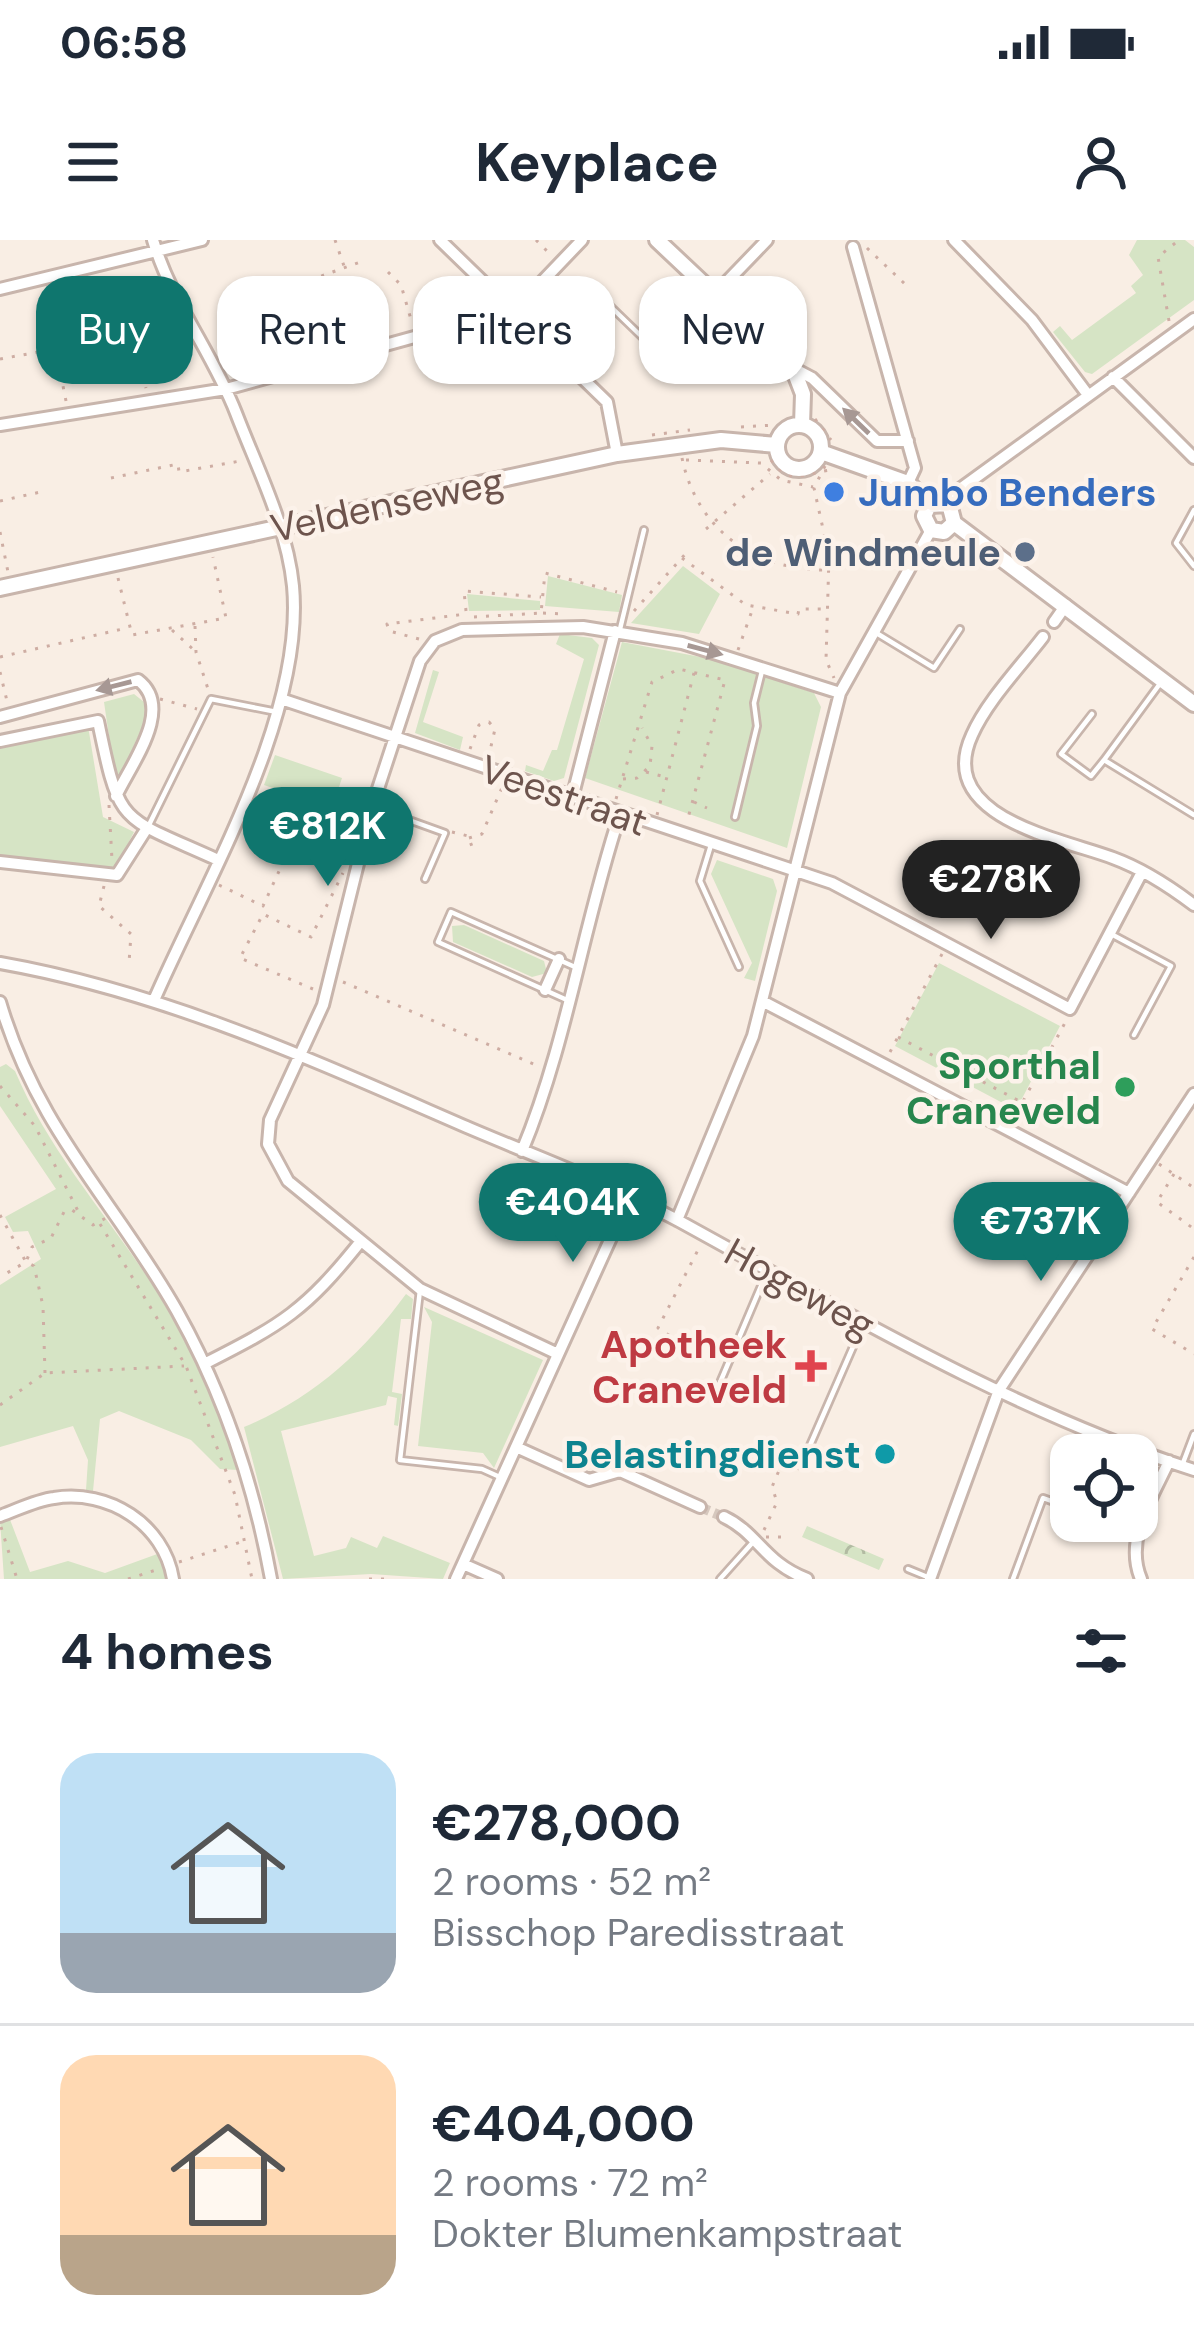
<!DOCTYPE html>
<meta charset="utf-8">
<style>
body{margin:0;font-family:"DM Sans",sans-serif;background:#f2f2f3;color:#1f2937;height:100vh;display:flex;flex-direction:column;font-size:45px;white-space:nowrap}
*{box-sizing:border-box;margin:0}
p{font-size:39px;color:#747a83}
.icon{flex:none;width:66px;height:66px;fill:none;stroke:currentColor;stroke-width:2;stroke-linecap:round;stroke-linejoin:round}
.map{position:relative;height:1339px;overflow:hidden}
.panel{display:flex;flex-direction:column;background:#fff;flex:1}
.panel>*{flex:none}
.hud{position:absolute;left:36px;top:36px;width:1122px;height:108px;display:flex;gap:24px}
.buttons{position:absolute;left:1050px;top:1194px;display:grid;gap:24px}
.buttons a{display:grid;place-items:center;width:108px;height:108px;border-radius:24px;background:#fff;box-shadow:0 3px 9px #0004;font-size:60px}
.price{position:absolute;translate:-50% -102px;padding:0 27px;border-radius:42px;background:#0f766e;color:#fff;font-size:39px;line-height:78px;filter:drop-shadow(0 3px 6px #0008)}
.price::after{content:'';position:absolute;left:50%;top:72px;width:36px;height:27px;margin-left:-18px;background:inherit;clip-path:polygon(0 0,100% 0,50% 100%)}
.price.active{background:#222;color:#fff}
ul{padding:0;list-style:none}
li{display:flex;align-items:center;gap:36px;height:300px;padding:0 60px}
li+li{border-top:3px solid #e0e1e3}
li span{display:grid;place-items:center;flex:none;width:336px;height:240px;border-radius:36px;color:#555}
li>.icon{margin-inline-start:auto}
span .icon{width:144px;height:144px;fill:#fffc;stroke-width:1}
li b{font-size:51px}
h2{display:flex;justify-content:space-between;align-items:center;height:144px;padding:0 60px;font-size:51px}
.chip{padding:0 42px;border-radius:36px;background:#fff;box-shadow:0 3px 9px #0004;font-size:42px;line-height:108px}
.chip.active{background:#0f766e;color:#fff}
.status{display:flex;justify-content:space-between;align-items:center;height:84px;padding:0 60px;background:#fff;direction:ltr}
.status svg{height:33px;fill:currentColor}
header{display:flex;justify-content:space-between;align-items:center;height:156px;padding:0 60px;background:#fff;font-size:54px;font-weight:700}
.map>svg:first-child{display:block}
.grass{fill:#d6e4c5}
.forest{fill:url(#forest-crowns)}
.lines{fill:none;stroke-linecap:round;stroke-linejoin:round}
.minor-tunnel{stroke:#d6c8be;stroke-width:10;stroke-dasharray:10 5;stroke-linecap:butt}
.service-casing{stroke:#c8b5ac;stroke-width:10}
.minor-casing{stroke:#c8b5ac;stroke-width:16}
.tertiary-casing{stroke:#c8b5ac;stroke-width:20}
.path{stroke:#ceada3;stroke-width:3;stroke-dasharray:3 9;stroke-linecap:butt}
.service{stroke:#fff;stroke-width:4.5}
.minor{stroke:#fff;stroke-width:10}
.tertiary{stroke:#fff;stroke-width:14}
.oneway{fill:#a79894}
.shop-dot{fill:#3f7fe0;stroke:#fcf2ea;stroke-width:4.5}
.service-dot{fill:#5c6f8a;stroke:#fcf2ea;stroke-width:4.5}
.leisure-dot{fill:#2e9e5b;stroke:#fcf2ea;stroke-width:4.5}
.health-dot{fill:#e0444e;stroke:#fcf2ea;stroke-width:4.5}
.culture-dot{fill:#0f9aa8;stroke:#fcf2ea;stroke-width:4.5}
.labels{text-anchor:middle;stroke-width:9;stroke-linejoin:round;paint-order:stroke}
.shop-label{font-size:39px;font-weight:bold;fill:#366cbe;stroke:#fcf2ea;text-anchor:start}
.street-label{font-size:39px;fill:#6d544d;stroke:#fcf2ea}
.service-label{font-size:39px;font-weight:bold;fill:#4e5e75;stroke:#fcf2ea;text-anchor:end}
.leisure-label{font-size:39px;font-weight:bold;fill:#27864d;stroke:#fcf2ea;text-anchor:end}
.health-label{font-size:39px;font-weight:bold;fill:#be3a42;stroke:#fcf2ea;text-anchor:end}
.culture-label{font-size:39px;font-weight:bold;fill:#0d838f;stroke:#fcf2ea;text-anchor:end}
</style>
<div class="status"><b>06:58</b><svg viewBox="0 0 49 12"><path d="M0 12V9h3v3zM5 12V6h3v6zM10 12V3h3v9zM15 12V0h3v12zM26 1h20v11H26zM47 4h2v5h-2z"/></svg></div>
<header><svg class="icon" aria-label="menu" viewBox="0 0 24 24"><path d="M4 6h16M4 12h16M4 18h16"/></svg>Keyplace<svg class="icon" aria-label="person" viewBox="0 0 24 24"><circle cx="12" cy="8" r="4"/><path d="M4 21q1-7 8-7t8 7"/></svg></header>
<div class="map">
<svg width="1194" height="1339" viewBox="0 0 1194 1339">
<defs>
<pattern id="forest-crowns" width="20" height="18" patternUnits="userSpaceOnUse" patternTransform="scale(3)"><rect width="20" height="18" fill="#d6e4c5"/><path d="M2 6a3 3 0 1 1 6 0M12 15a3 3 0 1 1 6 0" fill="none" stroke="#b2bba2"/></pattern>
</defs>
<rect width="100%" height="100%" fill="#f9eee4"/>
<path class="grass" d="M1137,0H1185L1194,7V60L1092,134L1085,132L1053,92L1060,86L1072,100L1136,53L1131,46L1143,35L1129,15Z
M683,326L720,354L699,394L631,383Z
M548,336L622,355L619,372L545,366Z
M467,354L540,361V370L469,371Z
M560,394L592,398L599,405L564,538L554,541L525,531L526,525L543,531L552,510H557L584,419L556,404Z
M622,402L711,419L814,453L821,467L787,608L585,538Z
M433,430L439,432L423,482L463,497L460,510L415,493Z
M134,454L149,466L147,477L116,545L104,462Z
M88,486L103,577L134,592L115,629L0,616V508Z
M275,515L342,538L336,556L311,548L307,560L264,545Z
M717,620L773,639L777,651L755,741L744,738L752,723L711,634Z
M464,685L544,721L547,733L532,737L453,702L452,686Z
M939,723L1060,786L1016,870L895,806Z
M6,824L15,831C47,907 101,968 146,1035C186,1095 215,1162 238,1230L220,1229L191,1200L119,1171L100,1179L93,1251L86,1250L88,1220L73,1186L0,1207V1045L41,1019L28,991L13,992L5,977L56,949L0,866V827Z
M406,1054L413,1059L411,1079H401L392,1152L402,1154L398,1186L394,1185L397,1158L388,1156L386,1165L281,1191L314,1316L346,1308L351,1297L377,1308L383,1296L450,1323L443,1339L371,1334L283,1339L244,1187C312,1159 363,1113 406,1054Z
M424,1067L543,1120L494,1228L483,1213L418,1206L432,1082Z
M9,1277L30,1332L68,1321L105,1333L160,1313L167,1339H4L0,1280Z"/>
<path class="forest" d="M807,1286L884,1319L879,1330L802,1297Z"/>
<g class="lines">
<path class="minor-tunnel" d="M700,1267L724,1277"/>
<g class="service-casing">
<path id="service" d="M610,66L667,121L720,67
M1194,270L1176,303L1194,326
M620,389L644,290
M878,394L934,428L960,389
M1159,445L1104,520L1194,575
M1092,474L1061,514L1091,536L1104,520
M373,567L445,593L425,639
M735,577L757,486L754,463L762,431
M148,587L211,459L277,472
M711,605L700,641L739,727
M1113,695L1171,726L1134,795
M567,760L438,702L451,672L575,727
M420,1050L400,1220L482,1229L502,1238
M719,1145L767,1032
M1183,1223L1194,1194
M801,1226L863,1084
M1105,1281L1133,1292
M908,1329L930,1338
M720,1339L754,1301
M1013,1339L1043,1258L1071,1268"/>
</g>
<g class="minor-casing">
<path id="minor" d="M153,0C171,61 213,114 236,173C257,228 287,286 293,346C305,475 206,641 155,758
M440,0L607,162L617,214
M954,0L1032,80L1088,155
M853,7L915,228L908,243
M0,49L202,0
M715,54L767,0
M793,128L812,138L877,201H908
M1113,137L1194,218
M0,185L226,149L516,69L582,0
M949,264L960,249L1194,79
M1054,382L1066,365
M1043,397C1020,427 987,461 972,495C934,578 1063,599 1113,618C1143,629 1169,646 1194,665
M281,459L832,643L1070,769L1142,632
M0,477L138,440C175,468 131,524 116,556
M0,501L98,481C120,588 119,575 216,619
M572,558L615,391
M0,622L117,635L147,588
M0,723C164,752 310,819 462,885C534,916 609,943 679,981C845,1072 1012,1171 1194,1230
M545,750L559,719
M762,761L1129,953
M0,762C38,891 114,960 177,1071C224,1155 254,1245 271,1339
M522,911C567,803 583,685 620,574
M677,980L753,796L840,453L931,290
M558,1114L420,1049L288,941L268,904L270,880L323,765L372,567L420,421L435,401L462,390L583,387L682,403L840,453
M204,1124C283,1084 305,1071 361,1001
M516,1207L589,1240L620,1231L700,1267
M0,1276C17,1270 36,1260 54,1258C108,1249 164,1284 173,1339
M724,1277C758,1293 763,1322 807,1339
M463,1324L497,1339
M456,1339L630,956
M930,1339L999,1150L1194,854
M1141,1339C1124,1299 1152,1258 1169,1221"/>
</g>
<g class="tertiary-casing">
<path id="tertiary" d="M657,0L793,128L803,154L802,185
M777 207a22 22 0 1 1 44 0a22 22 0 1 1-44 0Z
M821,212L908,243L929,265
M929,265L924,276L931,290L944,292L954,283
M929,265L949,264L954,283
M954,283L1194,464
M0,348L617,214L721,200L777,205"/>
</g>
<path class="path" d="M335,0L344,26
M536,0L550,14
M867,8L905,44
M388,32L401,45L412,83
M1169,81L1158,17L1179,0
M112,98L129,95L146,148
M56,111L66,161
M0,119L83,104
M271,122L246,63L366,20
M815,179L831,200
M741,187L775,185
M652,195L690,190
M682,218C697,290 754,330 826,330
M686,220L761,223L781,240L813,247
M771,220C789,247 806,233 830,230
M825,226L814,248L829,316L826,420L834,438
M111,238L178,224L179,232L240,221
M0,261L45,251
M706,289L770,234
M0,292L8,332
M682,318L746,365L798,374L799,369H824
M118,338L132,395L226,378L213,317
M466,371L464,351L541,357
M634,371L689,310
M543,373L564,374
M474,377L541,373L545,333L617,352
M195,386L196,412L209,452
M172,390L196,412
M419,399L389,391L387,384L466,374
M738,410L753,368
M0,417L127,388
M0,432L7,461
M160,459L197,469
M470,509L479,485L489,482L495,489L489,515
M646,532L665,537
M623,539L637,538L650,526L652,506L642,488
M616,559L652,442L679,429L725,440L687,582
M694,562L707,568
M109,565L112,620
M657,575L694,433
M452,592L468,596L474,612
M469,598L482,594L504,543
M219,645L263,666L315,553L358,567
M104,646L99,666L131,694L129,723
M343,742L538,826
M313,749L240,718L263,674L311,697L343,633
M898,797L1023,863
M890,812L942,714
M0,846L35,886L78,971
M1012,882L1067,779
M1159,924L1194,948
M1174,934L1157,962L1194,989
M0,975L26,1022L0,1037
M100,984L186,1126L235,1255L252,1339
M1194,1017L1152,1089L1194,1114
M679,1102L658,1088L699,1008
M45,1133L43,1066L34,1026L26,1022L32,1007L51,998L64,972L72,970L93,985L106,978
M0,1165L45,1133L184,1126
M1,1287L17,1339
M764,1290L777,1262L772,1247L783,1221L794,1218
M766,1297H787
M179,1322L244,1301
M128,1339L159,1329
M369,1339H391"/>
<use href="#service" class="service"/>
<use href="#minor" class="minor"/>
<use href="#tertiary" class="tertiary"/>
</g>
<defs><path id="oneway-solid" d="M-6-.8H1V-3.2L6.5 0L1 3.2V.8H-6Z" transform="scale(3)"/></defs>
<g class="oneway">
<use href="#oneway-solid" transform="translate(856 181) rotate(-136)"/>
<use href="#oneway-solid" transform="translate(705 410) rotate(15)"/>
<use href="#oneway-solid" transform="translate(114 446) rotate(166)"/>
</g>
<circle class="shop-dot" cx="834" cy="252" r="12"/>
<circle class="service-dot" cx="1025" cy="312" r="12"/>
<circle class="leisure-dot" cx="1125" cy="847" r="12"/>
<path class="health-dot" d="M805 1108h12v12h12v12h-12v12h-12v-12h-12v-12h12z"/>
<circle class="culture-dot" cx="885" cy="1214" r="12"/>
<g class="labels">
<g class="shop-label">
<text x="858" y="266">Jumbo Benders</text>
</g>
<g class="street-label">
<text transform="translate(387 264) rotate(-12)" y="14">Veldenseweg</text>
<text transform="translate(564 555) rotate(19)" y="14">Veestraat</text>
<text transform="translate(800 1048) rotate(29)" y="14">Hogeweg</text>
</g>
<g class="service-label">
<text x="1001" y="326">de Windmeule</text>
</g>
<g class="leisure-label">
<text x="1101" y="839">Sporthal<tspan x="1101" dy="45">Craneveld</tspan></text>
</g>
<g class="health-label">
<text x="787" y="1118">Apotheek<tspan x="787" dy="45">Craneveld</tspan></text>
</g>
<g class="culture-label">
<text x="861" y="1228">Belastingdienst</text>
</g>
</g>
</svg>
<div class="buttons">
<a><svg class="icon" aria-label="locate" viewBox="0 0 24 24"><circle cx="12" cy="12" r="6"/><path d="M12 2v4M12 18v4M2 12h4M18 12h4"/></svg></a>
</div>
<b class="price" style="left:328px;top:649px">€812K</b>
<b class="price active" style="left:991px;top:702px">€278K</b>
<b class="price" style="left:573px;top:1025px">€404K</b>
<b class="price" style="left:1041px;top:1044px">€737K</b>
<div class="hud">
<a class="chip active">Buy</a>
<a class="chip">Rent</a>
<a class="chip">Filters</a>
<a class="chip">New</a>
</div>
</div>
<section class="panel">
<h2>4 homes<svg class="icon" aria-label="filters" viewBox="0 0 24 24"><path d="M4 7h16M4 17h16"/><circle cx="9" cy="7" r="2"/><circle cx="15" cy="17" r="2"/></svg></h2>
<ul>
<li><span style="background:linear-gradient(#bfe0f5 75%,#9aa5b1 0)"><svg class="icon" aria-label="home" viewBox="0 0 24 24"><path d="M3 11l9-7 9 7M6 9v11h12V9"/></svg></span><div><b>€278,000</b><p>2 rooms · 52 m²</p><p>Bisschop Paredisstraat</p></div></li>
<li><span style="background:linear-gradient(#ffd9b3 75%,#b9a48a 0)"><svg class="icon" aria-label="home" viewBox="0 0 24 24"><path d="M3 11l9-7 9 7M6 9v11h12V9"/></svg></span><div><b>€404,000</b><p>2 rooms · 72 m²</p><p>Dokter Blumenkampstraat</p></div></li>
</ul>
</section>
